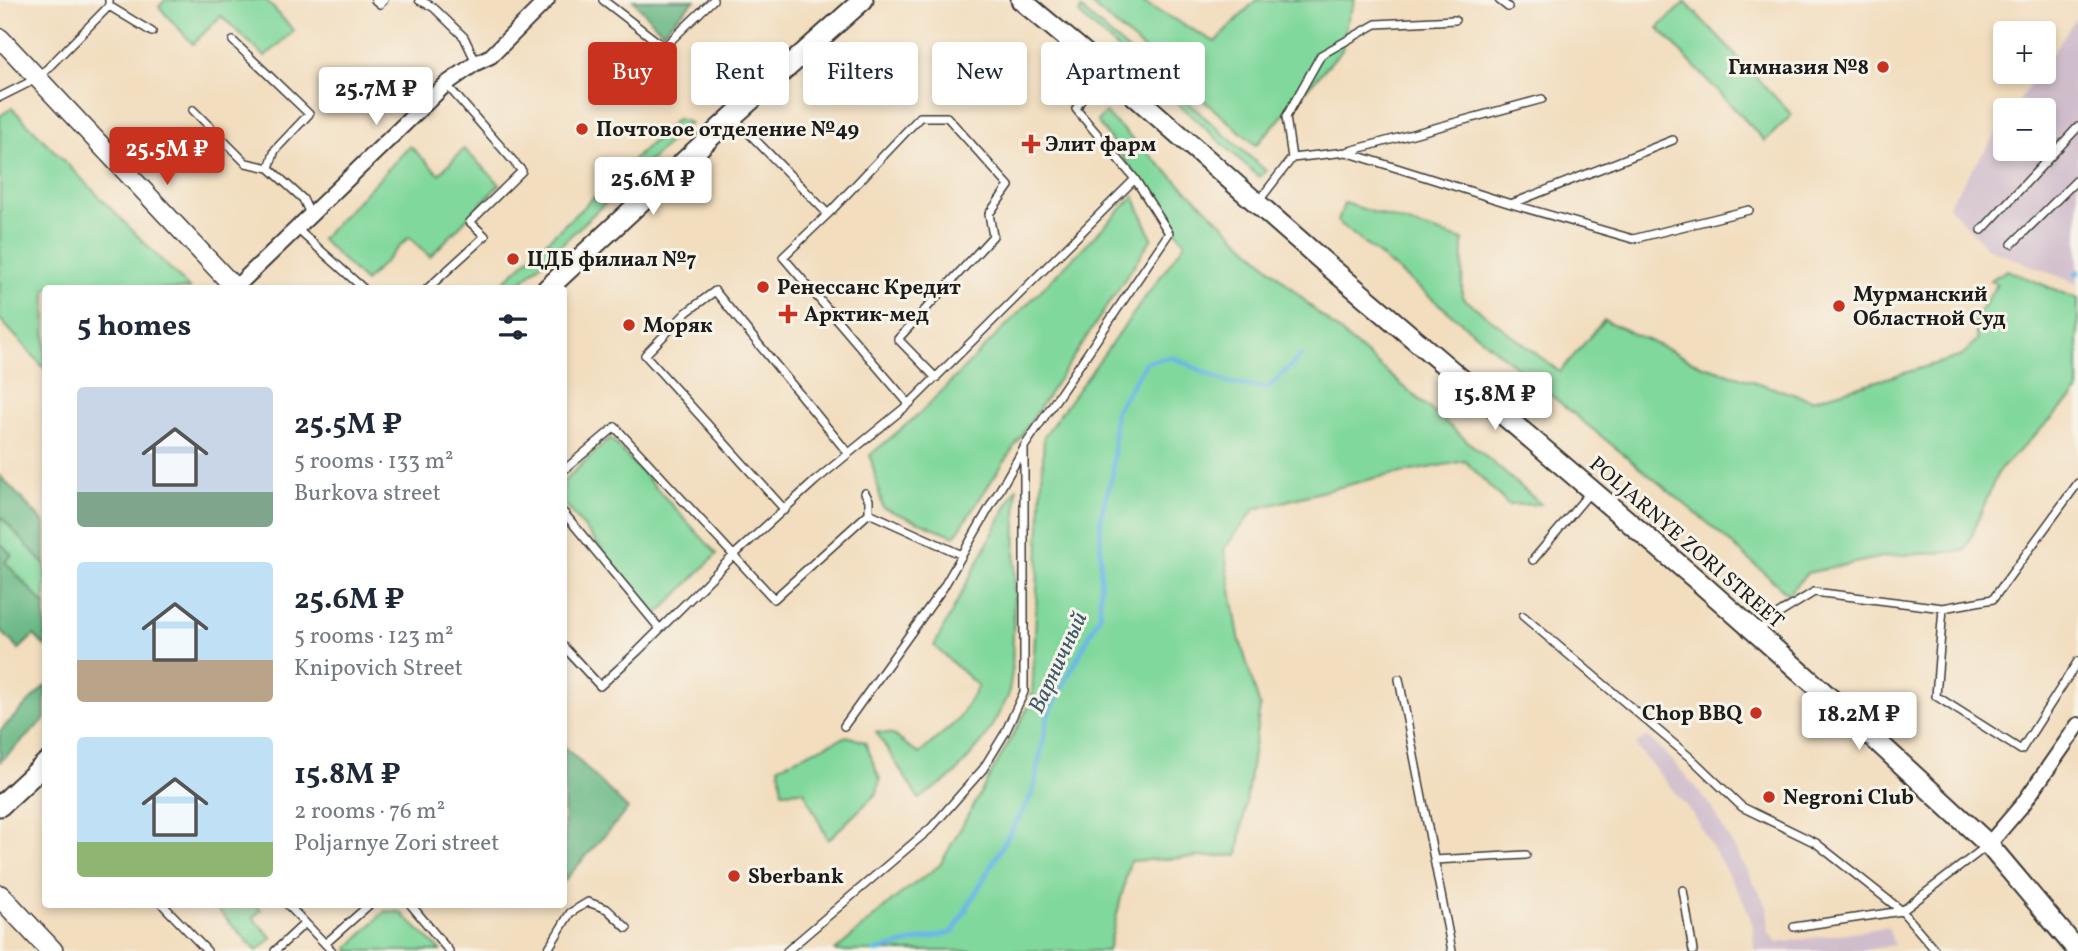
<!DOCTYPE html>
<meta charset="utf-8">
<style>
body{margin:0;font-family:Vollkorn,serif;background:#f6f6f7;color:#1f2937;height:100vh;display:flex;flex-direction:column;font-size:26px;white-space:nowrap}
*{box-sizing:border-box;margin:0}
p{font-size:23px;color:#747a83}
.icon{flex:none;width:38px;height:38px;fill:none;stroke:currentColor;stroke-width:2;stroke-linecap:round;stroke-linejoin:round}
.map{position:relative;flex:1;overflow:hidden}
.side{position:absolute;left:42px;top:285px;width:525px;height:623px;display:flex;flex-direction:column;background:#fff;border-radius:7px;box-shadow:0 4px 10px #0003}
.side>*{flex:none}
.hud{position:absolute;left:588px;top:42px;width:665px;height:63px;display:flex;gap:14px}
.fabs{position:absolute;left:1993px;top:21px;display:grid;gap:14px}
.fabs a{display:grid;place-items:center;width:63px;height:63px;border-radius:7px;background:#fff;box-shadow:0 4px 10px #0003;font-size:35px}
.price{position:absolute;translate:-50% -60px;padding:0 16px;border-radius:7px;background:#fff;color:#222;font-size:23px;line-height:46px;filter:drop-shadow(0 2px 4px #0008)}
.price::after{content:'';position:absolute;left:50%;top:42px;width:21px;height:16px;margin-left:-10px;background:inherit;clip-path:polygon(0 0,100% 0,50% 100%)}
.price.current{background:#c8321e;color:#fff}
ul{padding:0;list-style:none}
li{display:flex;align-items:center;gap:21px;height:175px;padding:0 35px}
li span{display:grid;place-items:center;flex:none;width:196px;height:140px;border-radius:7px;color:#555}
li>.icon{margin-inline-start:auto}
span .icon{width:84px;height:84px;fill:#fffc;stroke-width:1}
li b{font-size:30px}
h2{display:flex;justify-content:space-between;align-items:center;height:84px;padding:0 35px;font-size:30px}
.pill{padding:0 24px;border-radius:7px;background:#fff;box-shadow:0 4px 10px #0003;font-size:24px;line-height:63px}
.pill.current{background:#c8321e;color:#fff}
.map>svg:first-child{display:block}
.industrial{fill:#d0bdcc}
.green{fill:#81d89c;stroke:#4e7a5c;stroke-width:2}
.forest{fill:#68b884;stroke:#426a50;stroke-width:2}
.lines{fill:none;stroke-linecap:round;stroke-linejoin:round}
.stream{stroke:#6cb8e5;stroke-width:5}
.service-casing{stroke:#3c3934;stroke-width:10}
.minor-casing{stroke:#3c3934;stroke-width:18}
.tertiary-casing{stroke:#3c3934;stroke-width:21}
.secondary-casing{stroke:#3c3934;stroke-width:23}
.primary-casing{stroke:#3c3934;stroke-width:24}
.service{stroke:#fff;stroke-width:7}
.minor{stroke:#fff;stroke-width:14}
.tertiary{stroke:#fff;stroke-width:18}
.secondary{stroke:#fff;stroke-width:19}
.primary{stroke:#fff;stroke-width:21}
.poi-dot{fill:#c8321e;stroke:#f7f3e8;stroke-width:2.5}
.labels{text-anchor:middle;stroke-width:6;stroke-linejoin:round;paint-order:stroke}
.poi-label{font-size:21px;font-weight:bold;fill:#1c1c1c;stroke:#f7f3e8;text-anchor:start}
.street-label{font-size:21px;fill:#1c1c1c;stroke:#f7f3e8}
.water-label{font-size:23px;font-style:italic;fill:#3c5a6c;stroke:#f7f3e8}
</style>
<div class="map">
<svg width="2078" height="951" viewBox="0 0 2078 951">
<rect width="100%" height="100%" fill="#f7f3e8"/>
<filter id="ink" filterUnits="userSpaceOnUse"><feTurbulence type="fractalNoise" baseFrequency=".0143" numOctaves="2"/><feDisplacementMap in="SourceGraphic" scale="14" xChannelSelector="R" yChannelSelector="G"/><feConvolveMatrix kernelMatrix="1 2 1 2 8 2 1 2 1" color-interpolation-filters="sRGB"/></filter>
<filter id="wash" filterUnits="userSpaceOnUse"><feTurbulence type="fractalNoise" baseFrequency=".00686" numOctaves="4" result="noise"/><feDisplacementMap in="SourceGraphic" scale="28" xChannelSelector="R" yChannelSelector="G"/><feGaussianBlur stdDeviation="1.57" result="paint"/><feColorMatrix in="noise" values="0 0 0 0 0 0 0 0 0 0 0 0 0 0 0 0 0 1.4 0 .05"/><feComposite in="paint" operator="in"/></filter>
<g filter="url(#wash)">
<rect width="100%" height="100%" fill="#f2ddbe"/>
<path class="industrial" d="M2078,15V284L1987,248L1948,205L2005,121L2006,149H2044V110H2013L2039,72H2044V65Z
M1647,736L1676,764L1711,807L1767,906L1769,932L1777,943L1888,927L1894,945L1860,951H1757L1754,949L1753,926L1745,903L1692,813L1635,745Z"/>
<path class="green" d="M165,0H266L294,31L265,57L221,16L193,44L159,7Z
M1086,0H1139L1215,42L1256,0H1355L1346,24L1342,50L1256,145Z
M1685,2L1792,115L1765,141L1658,28Z
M1081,9L1266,171L1259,177L1079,14Z
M12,108L190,289H46L45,369L0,319V116Z
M1105,113L1318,313L1541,504L1508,505L1465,461L1375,478L1255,509L1224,549L1239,637L1260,707L1238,855L1130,861L1108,951H835L898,896L940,865L1032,701L1044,436L1185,243L1097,121Z
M677,119L690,123L514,289H496Z
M410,146L439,174L464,149L500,184L430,257L409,237L365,282L321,239Z
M1134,196L1152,238L955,536L883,508L870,455L919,414Z
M1344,203L1463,240L1462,297L1560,372L1604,320L1701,365L1812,400L1962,356L1977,340L1974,321L1997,284L1990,280L2007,270L2078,299V392L1998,472L1965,551L1888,556L1807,573L1788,594L1708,523L1338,222Z
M610,438L717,554L656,616L564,503V481Z
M0,476L45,524V646L34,635L19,649L0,630Z
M1017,487L1012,672L1008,697L984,740L954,775L919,799L876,732L892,734L919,754L958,720L978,686L934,646Z
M847,736L865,742L880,779L877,793L828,840L804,791L782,792L779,766Z
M213,905H256L261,910L253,918L272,938L257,951Z
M385,911L400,912L441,951H348L349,947Z"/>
<path class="forest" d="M633,0H695L662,32Z
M0,476L45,524V565L0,516Z
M0,543L12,555L5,562L45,605V646L34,635L19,649L0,630Z
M45,686V719L0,762V731Z
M564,746L628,809L564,881Z"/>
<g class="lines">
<path class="stream" d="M2076,274L2078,272
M875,951L953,932L1033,793L1048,715L1100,615L1101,515L1113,473L1115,412L1146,362L1172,357L1228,383L1268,388L1301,356"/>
</g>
</g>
<g filter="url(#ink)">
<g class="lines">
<g class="service-casing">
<path id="service" d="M375,0L380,4L384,0
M419,0L433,7L464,37L476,62
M603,0L664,47L713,0
M1499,0L1508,7
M109,6L152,32
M233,41L309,114L275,150L269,168
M0,97L38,78L109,6V0
M193,110L246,163L269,168L303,199L310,214
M733,117L828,214
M1346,152L1511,204L1633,239L1749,210
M1292,158L1286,117L1321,55L1376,24L1455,20
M1258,202L1292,158L1346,152L1542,99
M1511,204L1673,140
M297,229L364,289
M1982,230L2078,127
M2012,244L2078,179
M427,289L485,236L470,222L522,171L446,84
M909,404L783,257L828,214L920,117H947L1009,186L989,214L993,236L898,339L936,378
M564,470L615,427L774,599L869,513L962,555
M2078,483L1993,599L1943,608L1936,696L2021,750L2078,661
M865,493L869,500V513
M785,510L645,355L687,312L715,291L848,453
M564,513L660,629
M1533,560L1592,490
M1523,616L1693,760L1742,807L1816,843L1902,911L1794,927
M1758,632L1772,618L1814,592L1943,608
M564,647L600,686L638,651L733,556L815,481L909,404L1135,179L1076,109L1083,97L1110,74
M1399,679L1452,951
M844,726L943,588L1024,448
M1434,860L1526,855
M1683,890L1693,951
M163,905L207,951
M288,905L332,951
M411,905L449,951
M325,944L369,905
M275,951L305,923
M547,951L570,913L588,902L607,909L627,928
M787,951L931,828L983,769L1005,733L1024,692V447L1169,233L1135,179
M1936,951L1902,911L1988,845"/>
</g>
<g class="minor-casing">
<path id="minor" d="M235,288L446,84L476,63L491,56L547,0
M1989,844L2023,804L2078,725"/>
</g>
<g class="tertiary-casing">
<path id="tertiary" d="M0,38L236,289"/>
</g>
<g class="secondary-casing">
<path id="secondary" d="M1021,0L1110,74L1325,263L1697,580L1840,707L1988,844L2078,951
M547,289L733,116L863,0
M0,806L46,763"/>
</g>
<g class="primary-casing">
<path id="primary" d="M0,896L52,951"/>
</g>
<use href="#service" class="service"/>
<use href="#minor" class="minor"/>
<use href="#tertiary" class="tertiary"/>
<use href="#secondary" class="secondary"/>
<use href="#primary" class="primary"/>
</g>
</g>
<g class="poi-dot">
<circle cx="1883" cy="67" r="7"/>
<circle cx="582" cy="129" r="7"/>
<path d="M1027.5 133.5h7v7h7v7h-7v7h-7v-7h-7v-7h7z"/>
<circle cx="513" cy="259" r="7"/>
<circle cx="763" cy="287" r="7"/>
<circle cx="1839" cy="306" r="7"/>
<path d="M784.5 303.5h7v7h7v7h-7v7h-7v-7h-7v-7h7z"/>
<circle cx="629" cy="325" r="7"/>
<circle cx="1756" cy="713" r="7"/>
<circle cx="1769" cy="797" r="7"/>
<circle cx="734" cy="876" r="7"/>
</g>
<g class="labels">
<g class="poi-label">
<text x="1869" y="74" text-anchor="end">Гимназия №8</text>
<text x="596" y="136">Почтовое отделение №49</text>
<text x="1045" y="151">Элит фарм</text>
<text x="527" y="266">ЦДБ филиал №7</text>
<text x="777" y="294">Ренессанс Кредит</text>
<text x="1853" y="301">Мурманский<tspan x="1853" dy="24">Областной Суд</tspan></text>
<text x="804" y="321">Арктик-мед</text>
<text x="643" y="332">Моряк</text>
<text x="1742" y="720" text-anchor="end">Chop BBQ</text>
<text x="1783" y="804">Negroni Club</text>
<text x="748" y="883">Sberbank</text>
</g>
<g class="street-label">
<text transform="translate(1687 542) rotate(41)" y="7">POLJARNYE ZORI STREET</text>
</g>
<g class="water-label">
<text transform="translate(1057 662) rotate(-65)" y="8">Варничный</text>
</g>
</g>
</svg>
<div class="fabs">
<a>+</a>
<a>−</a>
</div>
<b class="price" style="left:376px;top:127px">25.7M ₽</b>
<b class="price current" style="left:167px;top:187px">25.5M ₽</b>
<b class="price" style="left:653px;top:217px">25.6M ₽</b>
<b class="price" style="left:1495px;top:432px">15.8M ₽</b>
<b class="price" style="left:1859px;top:752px">18.2M ₽</b>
<div class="hud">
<a class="pill current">Buy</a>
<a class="pill">Rent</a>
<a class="pill">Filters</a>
<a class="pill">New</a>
<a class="pill">Apartment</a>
</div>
<section class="side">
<h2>5 homes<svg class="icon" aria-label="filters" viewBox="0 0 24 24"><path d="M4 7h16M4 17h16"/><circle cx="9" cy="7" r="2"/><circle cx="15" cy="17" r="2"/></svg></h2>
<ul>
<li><span style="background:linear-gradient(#c9d6e8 75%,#7fa58c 0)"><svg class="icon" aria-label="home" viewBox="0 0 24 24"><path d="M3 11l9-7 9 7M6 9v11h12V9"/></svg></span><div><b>25.5M ₽</b><p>5 rooms · 133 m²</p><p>Burkova street</p></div></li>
<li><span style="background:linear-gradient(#bfe0f5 70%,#b9a48a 0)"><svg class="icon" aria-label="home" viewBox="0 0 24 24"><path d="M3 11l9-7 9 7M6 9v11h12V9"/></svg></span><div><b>25.6M ₽</b><p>5 rooms · 123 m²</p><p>Knipovich Street</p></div></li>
<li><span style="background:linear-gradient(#bfe0f5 75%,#8fb573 0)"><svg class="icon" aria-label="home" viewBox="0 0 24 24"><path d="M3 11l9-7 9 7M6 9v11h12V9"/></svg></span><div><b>15.8M ₽</b><p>2 rooms · 76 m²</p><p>Poljarnye Zori street</p></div></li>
</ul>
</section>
</div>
